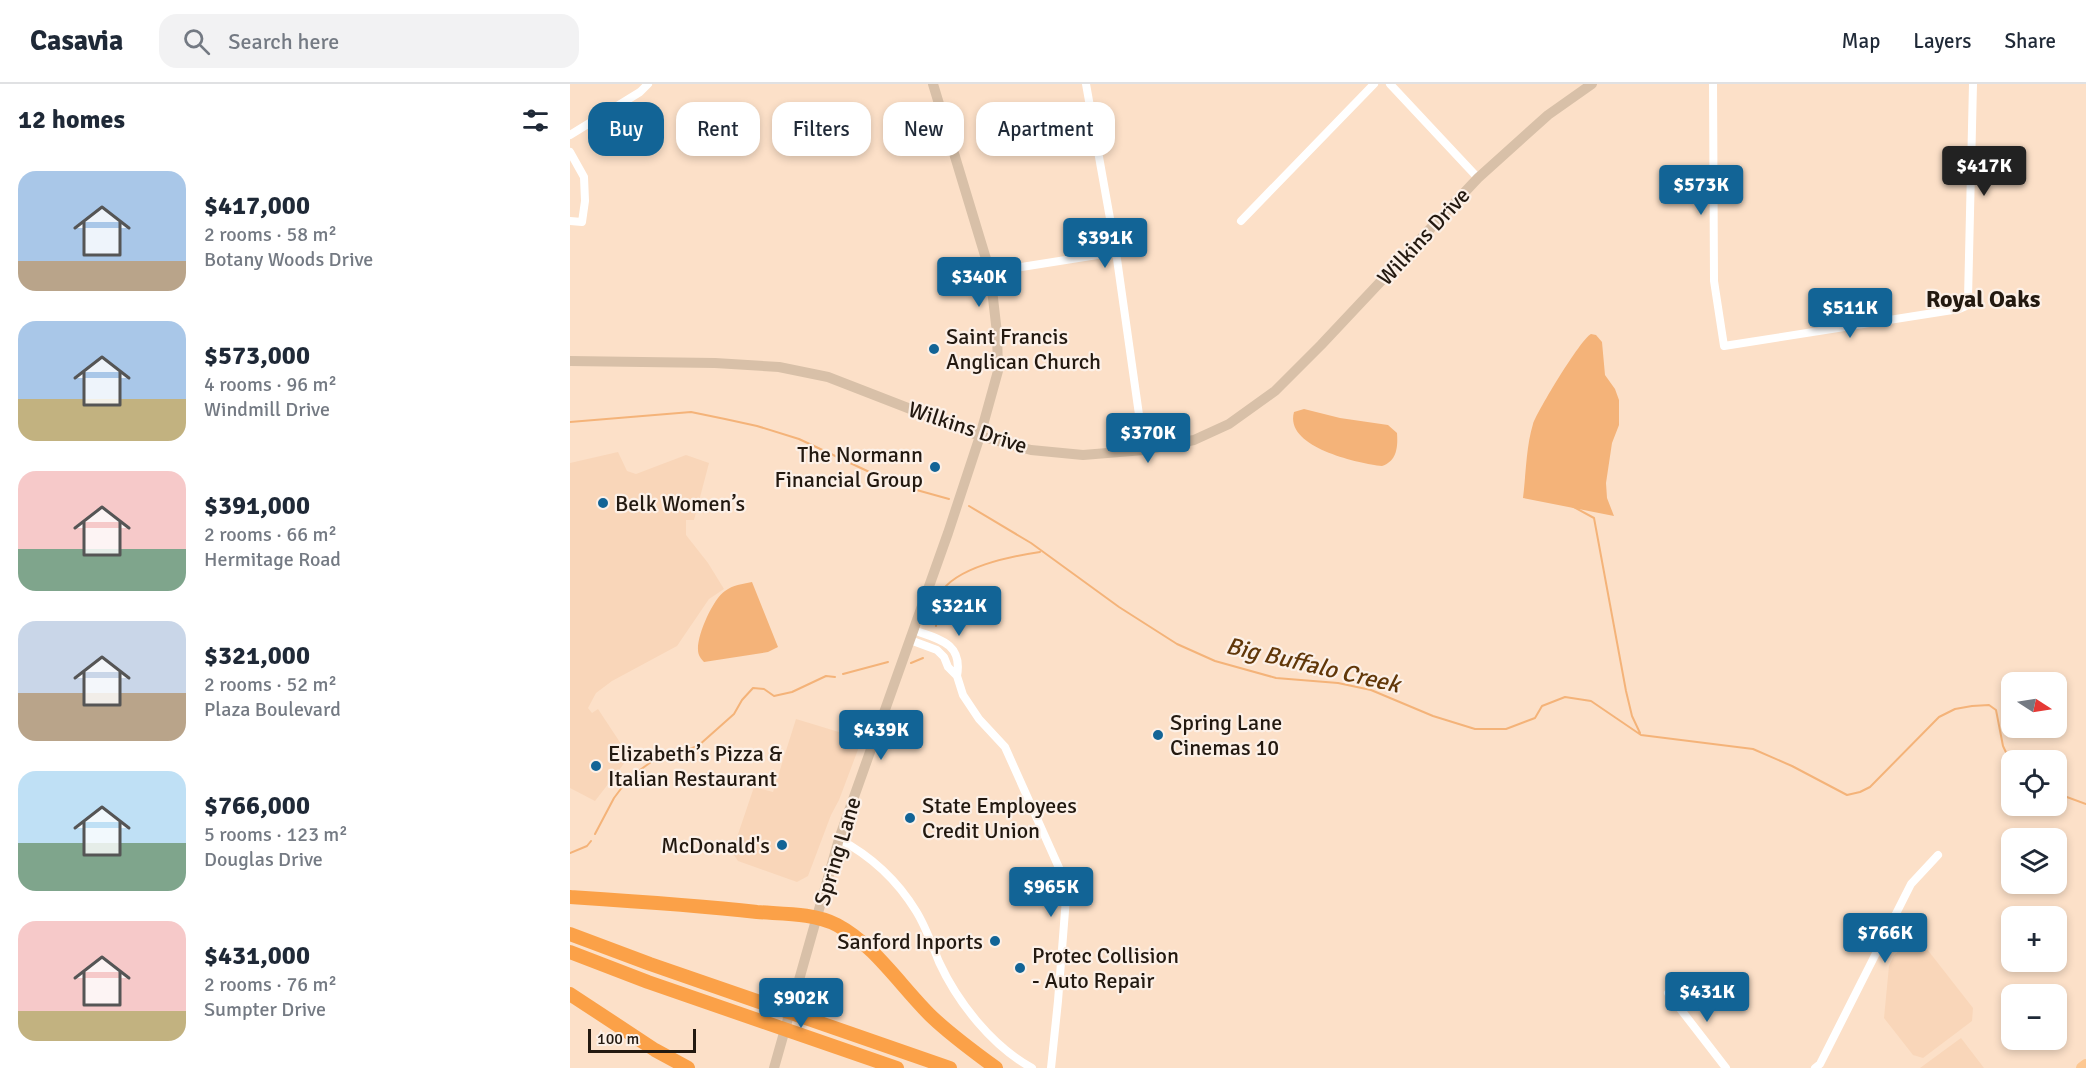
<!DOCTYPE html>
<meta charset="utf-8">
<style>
body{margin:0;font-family:Signika,sans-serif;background:#f2f2f3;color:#1f2937;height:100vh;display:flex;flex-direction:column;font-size:22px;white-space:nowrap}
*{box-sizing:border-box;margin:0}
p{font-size:20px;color:#747a83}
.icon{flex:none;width:33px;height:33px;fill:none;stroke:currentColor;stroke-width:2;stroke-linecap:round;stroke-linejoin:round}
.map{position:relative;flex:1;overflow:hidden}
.details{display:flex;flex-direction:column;background:#fff;width:570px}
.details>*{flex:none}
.guide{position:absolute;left:18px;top:18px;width:570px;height:54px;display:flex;gap:12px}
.needle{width:39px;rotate:102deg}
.controls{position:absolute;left:1431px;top:588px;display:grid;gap:12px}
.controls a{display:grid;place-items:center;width:66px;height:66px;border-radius:12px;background:#fff;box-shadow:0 3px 9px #0003;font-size:30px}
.scale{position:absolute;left:18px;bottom:15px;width:108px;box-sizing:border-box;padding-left:6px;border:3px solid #231910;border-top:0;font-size:16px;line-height:21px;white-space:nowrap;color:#231910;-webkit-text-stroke:4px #fcf0e7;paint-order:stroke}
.price{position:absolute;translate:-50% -51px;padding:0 14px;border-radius:6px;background:#126496;color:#fff;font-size:20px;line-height:39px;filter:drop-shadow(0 2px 3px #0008)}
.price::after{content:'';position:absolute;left:50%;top:36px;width:18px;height:14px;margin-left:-9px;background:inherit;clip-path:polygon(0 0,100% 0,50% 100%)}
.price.on{background:#222;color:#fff}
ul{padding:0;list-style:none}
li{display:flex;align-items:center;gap:18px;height:150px;padding:0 18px}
li span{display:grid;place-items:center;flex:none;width:168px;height:120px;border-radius:18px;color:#555}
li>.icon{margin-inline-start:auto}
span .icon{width:72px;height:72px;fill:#fffc;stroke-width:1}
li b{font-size:26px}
h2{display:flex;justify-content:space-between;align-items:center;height:72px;padding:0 18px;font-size:26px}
.pill{padding:0 21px;border-radius:18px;background:#fff;box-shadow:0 3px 9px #0003;font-size:21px;line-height:54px}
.pill.on{background:#126496;color:#fff}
header{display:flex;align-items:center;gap:36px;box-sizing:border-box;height:84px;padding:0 30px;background:#fff;border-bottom:2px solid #e0e1e3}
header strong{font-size:28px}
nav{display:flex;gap:33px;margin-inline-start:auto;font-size:21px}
.search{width:420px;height:54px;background:#f2f2f3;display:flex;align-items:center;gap:15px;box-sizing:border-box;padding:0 21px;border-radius:18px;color:#747a83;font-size:22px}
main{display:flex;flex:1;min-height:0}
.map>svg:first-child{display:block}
.built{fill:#f9d6b9}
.water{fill:#f4b379}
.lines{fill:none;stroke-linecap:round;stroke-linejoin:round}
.stream{stroke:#f4b379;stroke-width:2}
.street{stroke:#fff;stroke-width:8}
.secondary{stroke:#d8c0a8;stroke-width:10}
.primary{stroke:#fdc791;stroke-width:12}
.highway{stroke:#fba148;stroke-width:14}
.poi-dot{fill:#126496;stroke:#fcf0e7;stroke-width:2}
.labels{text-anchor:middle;stroke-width:4.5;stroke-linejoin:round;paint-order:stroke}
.street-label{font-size:22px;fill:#231910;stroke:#fcf0e7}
.poi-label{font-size:22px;fill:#231910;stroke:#fcf0e7;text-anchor:start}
.neighbourhood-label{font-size:24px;font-weight:bold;fill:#231910;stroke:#fcf0e7}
.water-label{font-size:24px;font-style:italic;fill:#613709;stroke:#fcf0e7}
</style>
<header>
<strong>Casavia</strong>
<div class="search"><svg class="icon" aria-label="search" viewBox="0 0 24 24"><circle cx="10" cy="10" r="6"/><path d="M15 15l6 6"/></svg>Search here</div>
<nav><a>Map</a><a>Layers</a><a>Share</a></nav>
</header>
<main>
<section class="details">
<h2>12 homes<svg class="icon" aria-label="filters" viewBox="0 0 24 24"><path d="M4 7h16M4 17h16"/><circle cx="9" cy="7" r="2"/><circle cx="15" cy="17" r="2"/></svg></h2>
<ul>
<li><span style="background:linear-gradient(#a9c7e8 75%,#b9a48a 0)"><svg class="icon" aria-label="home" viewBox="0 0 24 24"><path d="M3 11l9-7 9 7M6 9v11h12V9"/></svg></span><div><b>$417,000</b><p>2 rooms · 58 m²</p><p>Botany Woods Drive</p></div></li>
<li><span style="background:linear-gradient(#a9c7e8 65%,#c2b280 0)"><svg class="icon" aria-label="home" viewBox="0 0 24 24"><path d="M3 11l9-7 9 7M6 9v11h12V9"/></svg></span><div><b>$573,000</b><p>4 rooms · 96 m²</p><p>Windmill Drive</p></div></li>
<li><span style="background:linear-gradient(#f6c9c9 65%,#7fa58c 0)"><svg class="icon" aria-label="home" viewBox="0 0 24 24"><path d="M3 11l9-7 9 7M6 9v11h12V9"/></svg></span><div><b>$391,000</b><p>2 rooms · 66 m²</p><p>Hermitage Road</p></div></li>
<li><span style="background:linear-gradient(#c9d6e8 60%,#b9a48a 0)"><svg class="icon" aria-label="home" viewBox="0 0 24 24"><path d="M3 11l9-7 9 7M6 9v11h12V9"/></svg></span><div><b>$321,000</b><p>2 rooms · 52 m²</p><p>Plaza Boulevard</p></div></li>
<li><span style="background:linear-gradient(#bfe0f5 60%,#7fa58c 0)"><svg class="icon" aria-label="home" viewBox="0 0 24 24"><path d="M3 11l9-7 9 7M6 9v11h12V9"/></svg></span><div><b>$766,000</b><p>5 rooms · 123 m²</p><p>Douglas Drive</p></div></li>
<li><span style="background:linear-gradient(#f6c9c9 75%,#c2b280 0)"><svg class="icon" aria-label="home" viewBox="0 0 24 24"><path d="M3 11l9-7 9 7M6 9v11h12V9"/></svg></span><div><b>$431,000</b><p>2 rooms · 76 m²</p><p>Sumpter Drive</p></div></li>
</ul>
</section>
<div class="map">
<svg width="1516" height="984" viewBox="0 0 1516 984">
<rect width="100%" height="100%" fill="#fce0c8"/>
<path class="built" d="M48,368L57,387L66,390L116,371L139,379L124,436H116V451L138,479L154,505L139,515L107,562L42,597L26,609L18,624L22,629L28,625L55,666L53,673L56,677L25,717L0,704V379Z
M226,635L292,655L269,716L261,731L238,792L227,798L168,777L162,768L184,703L203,708Z
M1340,859L1353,860L1403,924L1402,937L1353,974L1343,971L1314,934L1319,882L1324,871Z
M1391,954L1414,984H1350Z"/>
<path class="water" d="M1021,250L1026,251L1032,258L1035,291L1045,305L1049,316V341L1042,359L1036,399L1037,414L1044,432L953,414C956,390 956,363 963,340C968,326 1010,256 1021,250Z
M734,325L770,334L818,341L827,349C828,363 827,377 812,382C787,379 714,363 724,328Z
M182,498L208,563L198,568L134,578C131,575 128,571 128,566C127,551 143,515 155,507C163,501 172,500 182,498Z"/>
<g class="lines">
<path class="stream" d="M0,338L121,328L155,335L187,342L229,355L325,400L379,415
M1000,421L1024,434L1056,607L1062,632L1070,649
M399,422L461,459L549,523L607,560L645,577L706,594L768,599L801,606L863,632L905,645H936L965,634L972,622L995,613L1021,617L1071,651L1183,665L1222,682L1277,711L1290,708L1300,703L1369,633L1385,625L1402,622L1419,621L1426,626L1433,662L1442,681
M366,542C367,534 367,515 370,510C385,483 442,472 470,468
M341,579L353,574
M273,590L318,578
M1486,709L1516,720
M25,750L44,714L59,694L81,678L128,662L164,630L172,616L183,604L194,605L204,612L222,608L256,592L265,593
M0,769L17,762L21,757"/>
<path class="street" d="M516,0L546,168L574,366
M820,0L908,94
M1143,0L1144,197L1154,262L1389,225L1396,222L1398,215L1403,0
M0,51L70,8L78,0
M0,68L14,93L15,117L12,138L0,137
M671,137L804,0
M420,188L546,168
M343,546C369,555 393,559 387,592
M340,556L367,566L374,573L378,583L387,592L393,611L409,635L435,663L490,786L495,800L496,814L488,917L481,984
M269,755C301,772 327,796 346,827C356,843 362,861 369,878C388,919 422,962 462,984
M1098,909L1156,984
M1245,984L1250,980L1341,800L1368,771"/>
<path class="secondary" d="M0,277L145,279L209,283L258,293L410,352L461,366L513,371L574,366L624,356L659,340L705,307L751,261L908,94L978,31L1022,0
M204,984L269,755L378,449L410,352L428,287L427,249L420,188L363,0"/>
<path class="primary" d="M1512,984L1516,981"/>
<path class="highway" d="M0,813C62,817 125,821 187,828C213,830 244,829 267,841C305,861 332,904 362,933C382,952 404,968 426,984
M0,850L80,880L380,984
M0,868L78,898L327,984
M0,910L85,966L118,984"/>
</g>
<g class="poi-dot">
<circle cx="364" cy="265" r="6"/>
<circle cx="365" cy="383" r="6"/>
<circle cx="33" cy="419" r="6"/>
<circle cx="588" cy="651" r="6"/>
<circle cx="26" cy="682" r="6"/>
<circle cx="340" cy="734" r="6"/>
<circle cx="212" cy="761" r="6"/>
<circle cx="425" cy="857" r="6"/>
<circle cx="450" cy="884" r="6"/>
</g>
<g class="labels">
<g class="street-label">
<text transform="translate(853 152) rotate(-47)" y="8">Wilkins Drive</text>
<text transform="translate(398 343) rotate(18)" y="8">Wilkins Drive</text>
<text transform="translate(267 767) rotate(-73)" y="8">Spring Lane</text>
</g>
<g class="poi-label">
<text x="376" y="260">Saint Francis<tspan x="376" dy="25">Anglican Church</tspan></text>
<text x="353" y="378" text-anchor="end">The Normann<tspan x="353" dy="25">Financial Group</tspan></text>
<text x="45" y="427">Belk Women’s</text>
<text x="600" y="646">Spring Lane<tspan x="600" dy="25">Cinemas 10</tspan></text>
<text x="38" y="677">Elizabeth’s Pizza &amp;<tspan x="38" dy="25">Italian Restaurant</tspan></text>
<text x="352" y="729">State Employees<tspan x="352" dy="25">Credit Union</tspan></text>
<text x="200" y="769" text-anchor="end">McDonald's</text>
<text x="413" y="865" text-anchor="end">Sanford Inports</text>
<text x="462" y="879">Protec Collision<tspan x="462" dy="25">- Auto Repair</tspan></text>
</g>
<g class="neighbourhood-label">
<text x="1413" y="223">Royal Oaks</text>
</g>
<g class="water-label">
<text transform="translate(743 581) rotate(13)" y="8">Big Buffalo Creek</text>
</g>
</g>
</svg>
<div class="controls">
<a><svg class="needle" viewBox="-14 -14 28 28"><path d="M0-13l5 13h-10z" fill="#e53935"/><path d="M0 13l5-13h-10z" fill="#747a83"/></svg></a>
<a><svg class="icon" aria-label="locate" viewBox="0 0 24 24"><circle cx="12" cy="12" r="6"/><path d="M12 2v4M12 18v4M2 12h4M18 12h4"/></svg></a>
<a><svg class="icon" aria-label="layers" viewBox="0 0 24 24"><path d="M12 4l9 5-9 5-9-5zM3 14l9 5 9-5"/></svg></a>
<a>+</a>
<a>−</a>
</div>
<div class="scale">100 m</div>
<b class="price on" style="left:1414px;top:113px">$417K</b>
<b class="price" style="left:1131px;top:132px">$573K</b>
<b class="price" style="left:535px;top:185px">$391K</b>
<b class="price" style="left:409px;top:224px">$340K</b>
<b class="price" style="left:1280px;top:255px">$511K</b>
<b class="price" style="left:578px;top:380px">$370K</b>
<b class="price" style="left:389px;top:553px">$321K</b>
<b class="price" style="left:311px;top:677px">$439K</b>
<b class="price" style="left:481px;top:834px">$965K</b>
<b class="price" style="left:1315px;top:880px">$766K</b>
<b class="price" style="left:1137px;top:939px">$431K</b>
<b class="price" style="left:231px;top:945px">$902K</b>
<div class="guide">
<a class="pill on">Buy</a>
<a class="pill">Rent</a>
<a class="pill">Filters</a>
<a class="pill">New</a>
<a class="pill">Apartment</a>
</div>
</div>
</main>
